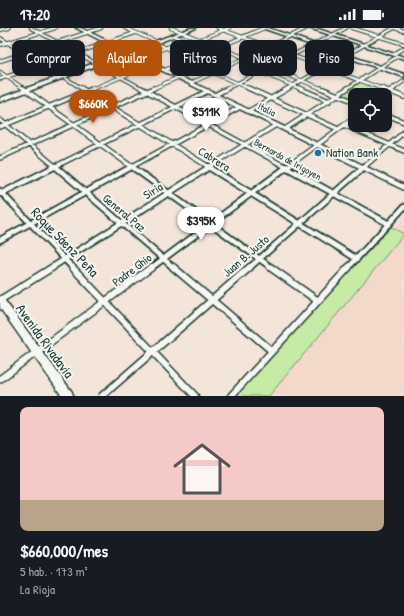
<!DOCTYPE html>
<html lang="es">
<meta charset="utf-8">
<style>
body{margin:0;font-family:"Patrick Hand",sans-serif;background:#20242c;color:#f1f3f6;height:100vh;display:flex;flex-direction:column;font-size:15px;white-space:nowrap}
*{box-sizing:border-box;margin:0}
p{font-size:13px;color:#9ea1a6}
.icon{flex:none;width:22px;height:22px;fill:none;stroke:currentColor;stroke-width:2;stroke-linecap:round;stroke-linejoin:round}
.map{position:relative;height:368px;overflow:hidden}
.sheet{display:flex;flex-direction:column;background:#171b24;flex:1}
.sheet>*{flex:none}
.top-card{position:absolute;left:12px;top:12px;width:380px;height:36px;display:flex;gap:8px}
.tools{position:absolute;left:348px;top:60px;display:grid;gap:8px}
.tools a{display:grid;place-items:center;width:44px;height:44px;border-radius:8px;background:#171b24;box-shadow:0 2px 6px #0003;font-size:20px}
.price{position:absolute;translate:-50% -34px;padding:0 9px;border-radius:14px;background:#fff;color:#222;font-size:13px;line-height:26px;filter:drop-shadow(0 1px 2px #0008)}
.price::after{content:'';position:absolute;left:50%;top:24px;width:12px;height:9px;margin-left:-6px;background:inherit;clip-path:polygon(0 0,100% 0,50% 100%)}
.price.on{background:#b45309;color:#fff}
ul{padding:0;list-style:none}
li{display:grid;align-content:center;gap:8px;height:212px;padding:0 20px}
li+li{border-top:1px solid #363941}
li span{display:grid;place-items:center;height:124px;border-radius:8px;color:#555}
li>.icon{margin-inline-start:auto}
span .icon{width:72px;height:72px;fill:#fffc;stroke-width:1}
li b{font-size:17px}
.chip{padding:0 14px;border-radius:8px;background:#171b24;box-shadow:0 2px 6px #0003;font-size:14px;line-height:36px}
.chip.on{background:#b45309;color:#fff}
.status{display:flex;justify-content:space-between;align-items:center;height:28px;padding:0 20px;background:#171b24;direction:ltr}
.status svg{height:11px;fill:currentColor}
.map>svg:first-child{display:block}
.built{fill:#f3d9c9}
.green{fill:#c7eaa4;stroke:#73946c}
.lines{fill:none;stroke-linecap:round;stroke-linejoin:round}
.street-far3-casing{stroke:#1f3d34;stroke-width:4.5}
.street-far2-casing{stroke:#1f3d34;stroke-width:6}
.street-far1-casing{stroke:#1f3d34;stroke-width:8}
.street-casing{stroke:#1f3d34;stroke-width:9}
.secondary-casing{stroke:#1f3d34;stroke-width:3}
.street-far3{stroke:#f6f6f2;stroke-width:2.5}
.street-far2{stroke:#f6f6f2;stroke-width:3.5}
.street-far1{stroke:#f6f6f2;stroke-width:4.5}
.street{stroke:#f6f6f2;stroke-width:6}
.secondary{fill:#f6f6f2;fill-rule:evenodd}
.poi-dot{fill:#1f6fb2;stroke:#f6f6f2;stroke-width:1.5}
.labels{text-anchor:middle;stroke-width:4;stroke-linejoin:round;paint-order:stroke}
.far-street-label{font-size:10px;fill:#1f3d34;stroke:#f6f6f2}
.poi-label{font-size:12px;fill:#1f3d34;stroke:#f6f6f2;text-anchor:start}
.street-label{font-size:12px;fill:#1f3d34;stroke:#f6f6f2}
.near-street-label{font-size:14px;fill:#1f3d34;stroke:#f6f6f2}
</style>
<div class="status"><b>17:20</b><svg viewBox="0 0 49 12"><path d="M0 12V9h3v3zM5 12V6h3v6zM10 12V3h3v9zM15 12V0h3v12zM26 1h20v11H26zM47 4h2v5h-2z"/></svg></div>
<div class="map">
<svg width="404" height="368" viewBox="0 0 404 368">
<rect width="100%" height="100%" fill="#f4e5da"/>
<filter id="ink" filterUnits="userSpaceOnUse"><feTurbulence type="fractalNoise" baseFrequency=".025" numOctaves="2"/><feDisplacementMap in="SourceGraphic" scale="8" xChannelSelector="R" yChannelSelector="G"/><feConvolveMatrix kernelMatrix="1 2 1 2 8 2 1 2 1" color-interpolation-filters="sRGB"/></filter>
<g filter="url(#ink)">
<path class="built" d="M404,189V368H269L404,206L394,201Z"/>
<path class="green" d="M361,54L387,63L381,67H355V73L340,67Z
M391,199L404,206L269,368H235Z"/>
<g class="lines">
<g class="street-far3-casing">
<path id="street-far3" d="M31,0L143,61
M125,0L157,14
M171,0L323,61
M218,0L383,61
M352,0L404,16
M395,0L404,3
M0,2L9,0
M174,8L210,23
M0,10L83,61
M155,15L192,31
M191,15L229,0
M0,17L55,0
M268,19L307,0
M394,26L404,20
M140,30L185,12
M0,33L101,0
M187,33L250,61
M165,42L264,0
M0,44L24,61
M260,44L301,61
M0,51L135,5
M191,55L245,30
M92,61L153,36
M152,61L179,49
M226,61L346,0
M287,61L394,0
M346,61L398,28
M393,61L404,53"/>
</g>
<g class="street-far2-casing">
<path id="street-far2" d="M23,60L132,139
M81,60L209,139
M141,60L286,139
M248,60L338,101
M299,60L329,73
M321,60L355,74
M381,60L404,69
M215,67L228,60
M385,67L394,60
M249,83L289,60
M385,86L404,94
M0,92L56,139
M344,97L404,123
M0,99L94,60
M285,101L348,60
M0,130L154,60
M54,139L208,63
M131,139L240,79
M209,139L276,97
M287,139L355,89
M364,139L404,104"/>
</g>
<g class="street-far1-casing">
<path id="street-far1" d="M55,138L174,240
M131,138L272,240
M207,138L357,231
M284,138L389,196
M0,163L73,240
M0,166L56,138
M0,212L133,138
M51,240L211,138
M151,240L288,138
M249,240L365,138
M348,240L404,179"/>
</g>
<g class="street-casing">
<path id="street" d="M72,239L195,368
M173,239L272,323
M270,239L318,273
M0,272L53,239
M0,351L152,239
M102,368L250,239
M231,368L349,239"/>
</g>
<g class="secondary-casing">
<path id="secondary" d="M76,0H81L128,23L191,0H196L132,25L404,157V162L128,26L0,74V70L124,24Z
M262,0H268L404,46V49Z
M309,0H315L404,29V31Z
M0,269L3,270L72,364L73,368H62L0,280Z"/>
</g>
<use href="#street-far3" class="street-far3"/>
<use href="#street-far2" class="street-far2"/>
<use href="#street-far1" class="street-far1"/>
<use href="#street" class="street"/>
<use href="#secondary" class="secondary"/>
</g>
</g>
<circle class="poi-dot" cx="318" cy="125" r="4"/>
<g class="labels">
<g class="far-street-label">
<text transform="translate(267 81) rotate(26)" y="4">Italia</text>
<text transform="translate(288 131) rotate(29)" y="4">Bernardo de Irigoyen</text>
</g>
<g class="poi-label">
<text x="326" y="129">Nation Bank</text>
</g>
<g class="street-label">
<text transform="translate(214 131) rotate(32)" y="4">Cabrera</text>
<text transform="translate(153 163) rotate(-32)" y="4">Siria</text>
<text transform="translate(124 185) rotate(40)" y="4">General Paz</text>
<text transform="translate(246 228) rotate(-41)" y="4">Juan B. Justo</text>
<text transform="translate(132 242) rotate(-37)" y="4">Padre Ghio</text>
</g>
<g class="near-street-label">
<text transform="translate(65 214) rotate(46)" y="5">Roque Sáenz Peña</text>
<text transform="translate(45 313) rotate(54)" y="5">Avenida Rivadavia</text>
</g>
</g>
</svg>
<div class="tools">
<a><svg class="icon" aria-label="locate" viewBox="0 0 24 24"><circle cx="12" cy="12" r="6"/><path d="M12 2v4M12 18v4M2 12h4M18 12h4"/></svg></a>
</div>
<b class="price on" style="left:93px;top:96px">$660K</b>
<b class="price" style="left:206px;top:104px">$511K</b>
<b class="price" style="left:201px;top:213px">$395K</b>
<div class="top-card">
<a class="chip">Comprar</a>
<a class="chip on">Alquilar</a>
<a class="chip">Filtros</a>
<a class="chip">Nuevo</a>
<a class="chip">Piso</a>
</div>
</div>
<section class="sheet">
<ul>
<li><span style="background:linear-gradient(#f6c9c9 75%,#b9a48a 0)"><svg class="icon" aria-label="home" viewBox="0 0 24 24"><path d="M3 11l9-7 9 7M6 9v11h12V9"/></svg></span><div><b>$660,000/mes</b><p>5 hab. · 173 m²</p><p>La Rioja</p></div></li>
</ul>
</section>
